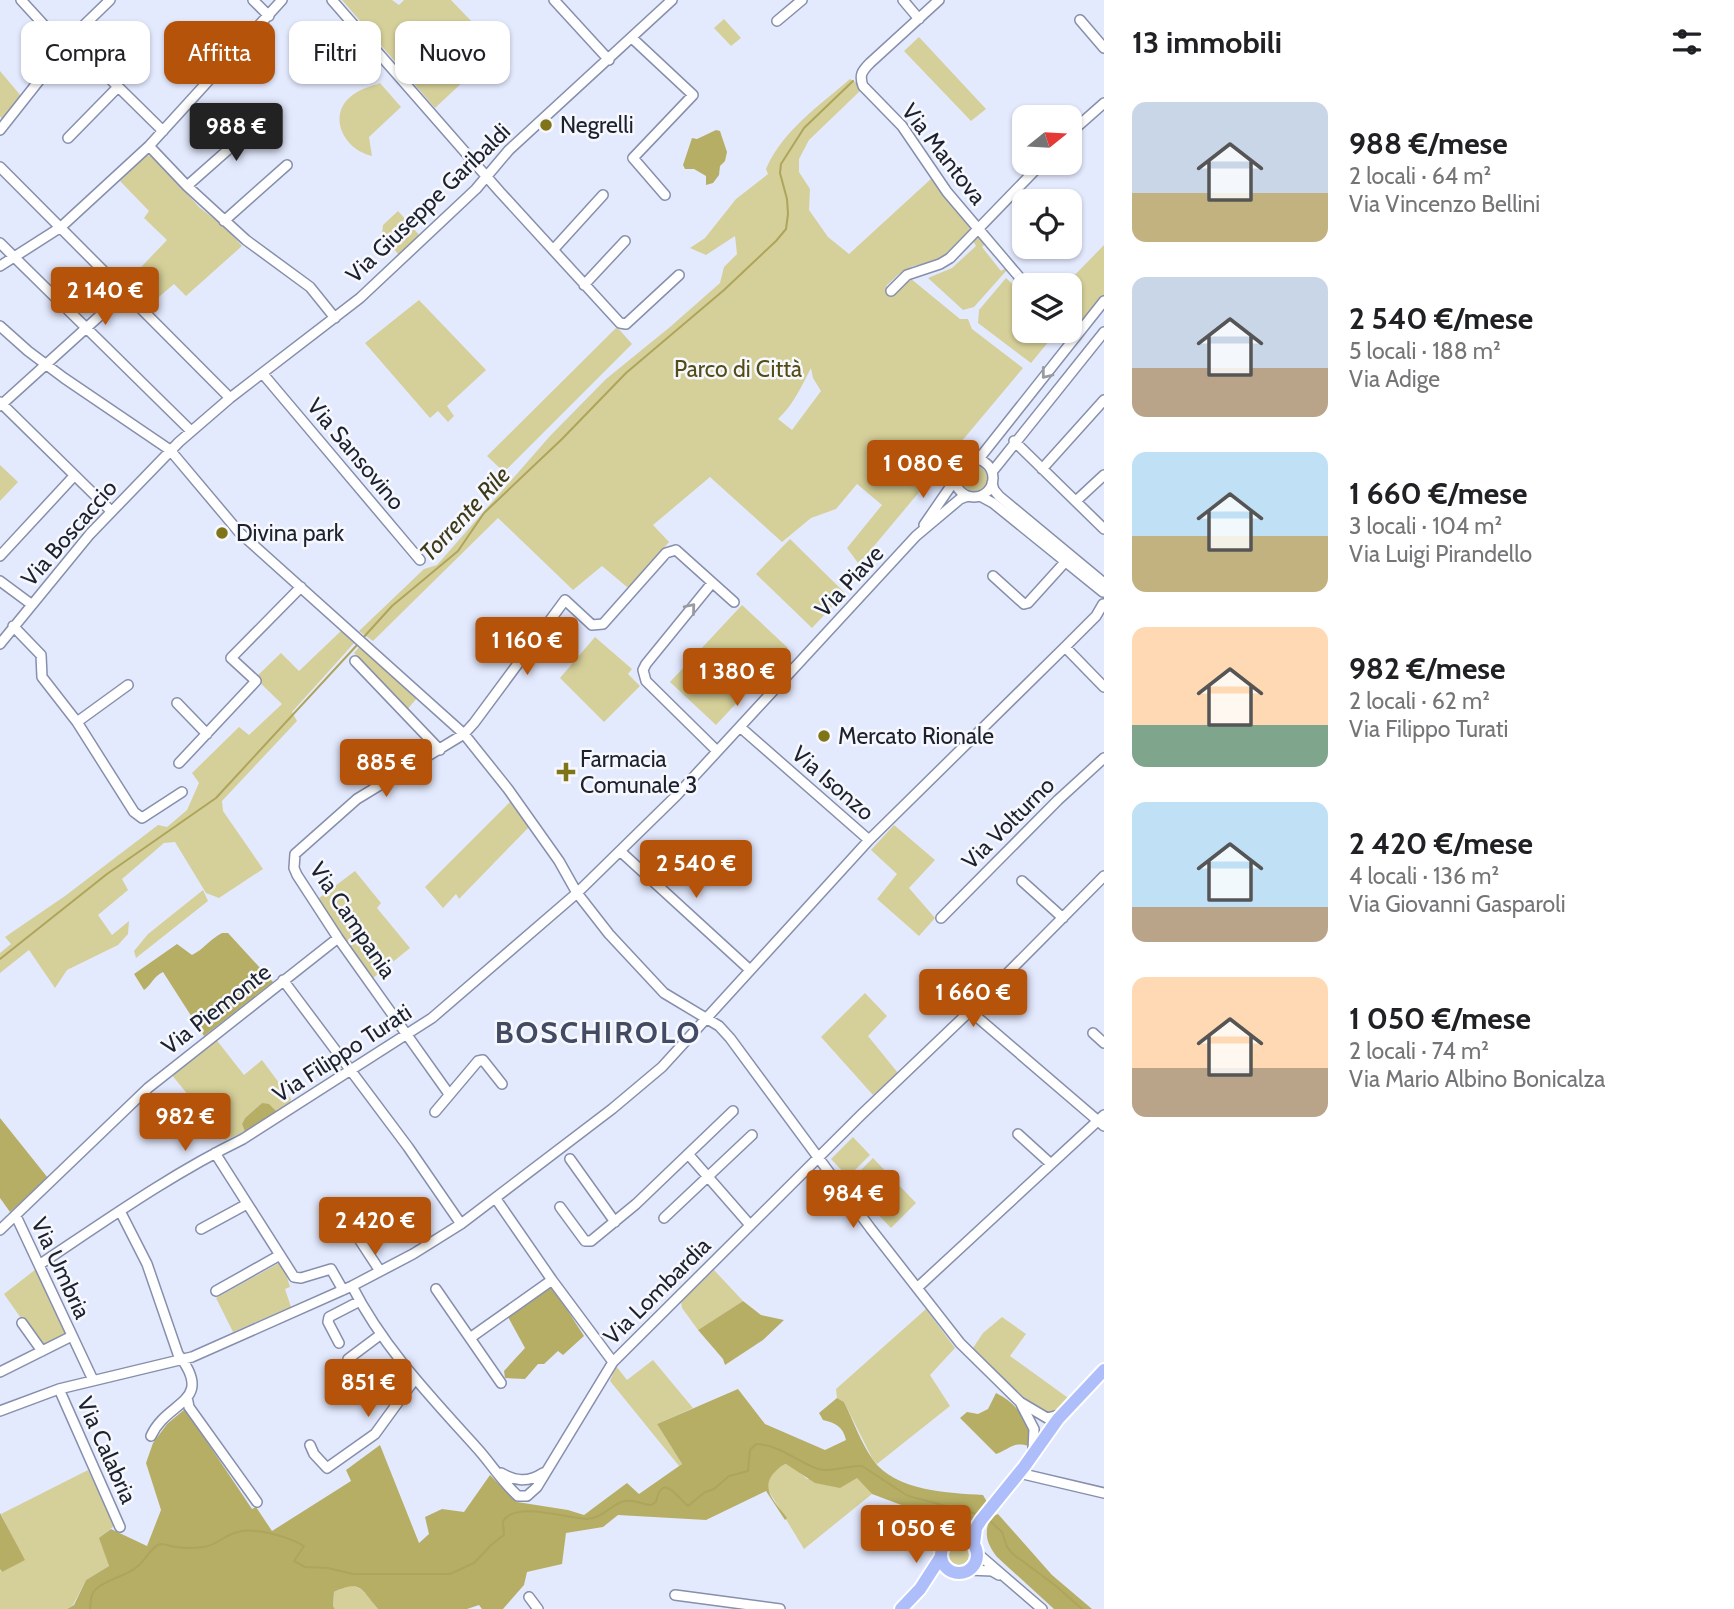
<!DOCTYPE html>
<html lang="it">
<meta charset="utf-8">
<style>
body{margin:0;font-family:Cabin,sans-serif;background:#f6f6f6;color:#202124;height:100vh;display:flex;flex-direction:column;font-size:26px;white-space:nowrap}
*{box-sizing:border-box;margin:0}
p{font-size:23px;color:#757577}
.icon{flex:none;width:38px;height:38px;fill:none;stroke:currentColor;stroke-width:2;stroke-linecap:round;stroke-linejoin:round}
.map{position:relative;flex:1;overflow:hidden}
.panel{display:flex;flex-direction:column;background:#fff;width:630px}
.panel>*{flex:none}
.top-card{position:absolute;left:21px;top:21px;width:665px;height:63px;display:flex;gap:14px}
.needle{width:46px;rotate:72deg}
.fabs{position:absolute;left:1012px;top:105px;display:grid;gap:14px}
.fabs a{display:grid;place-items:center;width:70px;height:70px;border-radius:14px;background:#fff;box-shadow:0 2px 5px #0004;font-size:35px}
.price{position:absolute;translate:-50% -60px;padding:0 16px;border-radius:7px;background:#b45309;color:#fff;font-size:23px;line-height:46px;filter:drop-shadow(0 2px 4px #0008)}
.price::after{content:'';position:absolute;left:50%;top:42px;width:21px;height:16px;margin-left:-10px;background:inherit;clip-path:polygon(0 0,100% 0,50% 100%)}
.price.selected{background:#222;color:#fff}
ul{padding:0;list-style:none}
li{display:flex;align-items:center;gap:21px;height:175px;padding:0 28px}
li span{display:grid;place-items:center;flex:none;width:196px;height:140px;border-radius:14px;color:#555}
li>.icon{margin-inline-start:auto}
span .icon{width:84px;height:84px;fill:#fffc;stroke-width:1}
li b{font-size:30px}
h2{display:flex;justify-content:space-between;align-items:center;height:84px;padding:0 28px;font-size:30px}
.tag{padding:0 24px;border-radius:14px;background:#fff;box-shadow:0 2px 5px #0004;font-size:24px;line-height:63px}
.tag.selected{background:#b45309;color:#fff}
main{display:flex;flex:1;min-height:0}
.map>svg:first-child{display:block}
.green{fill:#d5cf99;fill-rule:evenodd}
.forest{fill:#b7ae65}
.water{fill:#aea55c}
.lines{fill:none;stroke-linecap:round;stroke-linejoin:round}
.stream{stroke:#aea55c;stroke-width:2}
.minor-casing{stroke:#868fac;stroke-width:12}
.major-casing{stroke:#fff;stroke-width:16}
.minor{stroke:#fff;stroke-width:9}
.major{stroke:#aebefb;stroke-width:12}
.oneway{stroke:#999ba0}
.poi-dot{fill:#7f7417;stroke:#f6f8fe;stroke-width:2.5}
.labels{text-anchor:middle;stroke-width:5;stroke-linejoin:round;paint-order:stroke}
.poi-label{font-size:23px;fill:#1d212d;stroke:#f6f8fe;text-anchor:start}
.street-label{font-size:23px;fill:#1d212d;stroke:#f6f8fe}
.park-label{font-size:23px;fill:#534c14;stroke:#f6f8fe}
.water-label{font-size:24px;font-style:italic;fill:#3e3a19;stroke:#f6f8fe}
.district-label{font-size:30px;font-weight:bold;letter-spacing:2px;fill:#424a64;stroke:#f6f8fe}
</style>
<main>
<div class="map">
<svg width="1104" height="1609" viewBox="0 0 1104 1609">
<rect width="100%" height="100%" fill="#e4eafe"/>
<path class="green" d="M342,0H392L399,5L404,0H451L498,49L435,108Z
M724,19L741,38L731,46L714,28Z
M919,37L986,109L971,121L904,51Z
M0,71L21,96L2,119L0,116Z
M850,79L857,83L860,91L809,140L799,159V172L810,189L809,210L828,237L849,254L932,178L970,228V232L943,257L935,261L913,266L899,274L886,286L896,294L910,278L960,319H968L972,329L1023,368L869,552L858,563L847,548L882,505L857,484L836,509L811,518L782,542L710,477L653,525L669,542L631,586L627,587L602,566L573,590L498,518L373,641L359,631L424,569L437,565L550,436L606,379L670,327L720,283L724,267L737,254L735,236L706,255L690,248L705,238L736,199L768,174L766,169C783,130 819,106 850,79ZM811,368L813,378L821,391L792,430L778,419C794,404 801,387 811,368Z
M380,83L401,107L369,137L372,156C342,149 326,113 354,94C361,89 372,86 380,83Z
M145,155L153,156L199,207L227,229L242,246L186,296L174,284L147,307L125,284L167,240L144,218L149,211L120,181Z
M398,211L421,237L402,254H398L382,234L383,225Z
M978,237L986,243L982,247L1001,271L1006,268L1007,270L974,307L963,310L928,278L952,268L976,246L973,241Z
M1104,245V296L1082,323L1075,322L1069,317V285H1065Z
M1006,278L1024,295V331H1057L1056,336L1054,335L1031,363L978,323L979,310Z
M419,300L486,370L447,406L454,416L448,422L438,411L430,418L365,343Z
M617,327L632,344L504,472L487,456Z
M0,465L18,482L0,501Z
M961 478a13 13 0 1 1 26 0a13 13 0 1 1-26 0Z
M790,539L845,593L812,628L756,574Z
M742,605L788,648L716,725L670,682Z
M342,630L355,642L292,712L297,721L222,801L223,811L263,869L219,898L206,893L175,842L164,843L122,879L128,890L98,915L112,935L129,921L128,934L118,945L67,970L55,988L29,950L0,973V953L11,944L5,937L65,896L158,825L167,827L187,810L199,783L192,773L239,727L249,735L282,704L255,678L281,653L299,671Z
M595,637L632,669L628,674L640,686L604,722L560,678Z
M360,646L417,698L406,711L354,653Z
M510,802L529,827L459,899L456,894L443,908L425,887Z
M894,825L935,860L909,888L935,918L919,936L877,899L897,874L871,850Z
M355,871L381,903L377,908L410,948L373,978L337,929L319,898Z
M203,890L208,901L136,958L134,951L148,934Z
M865,993L887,1016L868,1036L898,1073L873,1095L821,1037Z
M215,1038L244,1075L262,1060L291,1099L289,1105L278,1113L262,1103L245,1118L242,1124L245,1132L225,1140L171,1074Z
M853,1137L870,1155L848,1177L831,1159Z
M873,1158L916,1203L891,1228L848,1183Z
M279,1263L286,1274L290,1287L285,1289L291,1307L233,1332L216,1298Z
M36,1269L67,1335L42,1348L4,1294Z
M714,1270L743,1301L698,1330L682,1308L681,1302Z
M926,1309L955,1348L930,1375L950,1406L877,1464L873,1460L844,1402L837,1398L836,1389Z
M1002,1317L1026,1334L1010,1356L1071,1400L1053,1415C1020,1405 996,1372 973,1348L983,1333Z
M653,1360L693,1408L657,1424L682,1464L679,1466L610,1381L616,1366L627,1380Z
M786,1464L791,1465L807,1479L857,1477L872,1494L804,1549L767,1488C767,1478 777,1467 786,1464Z
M88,1470L115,1525L100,1538L109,1566L86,1580L73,1605L67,1609H0V1569L1,1572L24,1560L1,1514Z
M949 1555a10 10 0 1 1 20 0a10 10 0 1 1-20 0Z
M349,1585C365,1587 368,1598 378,1609H335L333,1606L334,1592Z"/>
<path class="forest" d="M716,130L720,131L727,152L725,161L720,166L719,175L713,183L706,185V176L694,169H685L683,165L692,138L697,139Z
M222,933H228L273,982L204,1036L163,972C154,976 152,984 144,990L134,974L177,944L192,955C204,949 210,939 222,933Z
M262,1103L269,1104L278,1113L245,1132L242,1124L245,1118Z
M0,1118L48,1178L10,1212L0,1198Z
M552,1286L584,1336L563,1355L558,1351L544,1364H538L525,1379L505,1378L504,1371L525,1348L508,1317Z
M743,1301L761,1315L784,1320L763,1340L725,1365L723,1359L698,1330Z
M738,1389L765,1424L825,1450L846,1440C843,1427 836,1423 823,1420L819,1413L837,1398L844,1402C853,1420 861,1443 873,1460C895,1491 949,1493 983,1495L987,1502L968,1525L959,1530L944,1521L872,1494L857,1478L840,1488L815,1483L786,1464C780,1466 778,1469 773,1474C760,1490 777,1504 787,1518L785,1520L766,1491L706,1520L618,1515L603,1527L566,1533L562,1564L527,1572L524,1585L503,1609H482L479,1605L467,1609H378C361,1590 362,1579 334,1592L333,1606L335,1609H67L74,1605L86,1580L109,1566L99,1538L111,1529L147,1546L161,1510L146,1463L153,1443L167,1424L185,1409L252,1509L256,1507L272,1531L351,1481L346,1470L380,1445L419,1543L429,1534L425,1517L442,1509L464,1512L490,1475L517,1502L568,1510L584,1515L627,1483L639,1494L682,1464L657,1424Z
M996,1393C1013,1401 1023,1414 1031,1431L1028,1446C1013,1441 1009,1450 996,1454L960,1418L967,1412L978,1414L988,1409Z
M0,1513L25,1560L2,1572L0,1569Z
M998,1514L1052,1575L1092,1609H1054L997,1557C987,1544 983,1533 991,1517Z"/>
<path class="water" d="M435,37L449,52L436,64L422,49Z"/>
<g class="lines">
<path class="stream" d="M362,639L392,606L458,551L484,513L562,439L626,373L724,290L776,241L786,229L788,214L787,199L780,173L781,164L804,128L853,81
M0,959L107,874L216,798L358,644
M988,1519L1002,1532L1007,1547L1013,1554L1056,1586L1082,1609
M90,1609C91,1602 90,1594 96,1589C108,1578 126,1577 138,1566C145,1561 152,1545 161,1544C166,1544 172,1547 177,1547C184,1548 196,1548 204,1547C217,1545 226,1534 238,1532C256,1527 289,1537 304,1546L294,1561L305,1567L328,1568L353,1574H450L474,1563L491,1545L504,1535L503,1521C516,1501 565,1518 586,1519C602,1519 611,1504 625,1501C635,1499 642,1505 651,1505L656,1502C662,1471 678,1498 688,1506L705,1492L714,1489L729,1476L748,1471L750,1450L756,1444C780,1445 796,1461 818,1469C832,1473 847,1465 862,1466L908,1496L977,1514"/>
<g class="minor-casing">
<path id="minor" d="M21,0L65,48
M253,0L269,16
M332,0L500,192L620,323L626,324L679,275
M554,0L609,60
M903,0L919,19
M939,0L870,63C862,71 859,75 863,86L902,126L947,192L1026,285
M1080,20L1104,48
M777,21L802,0
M632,38L693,95L633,158L665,195
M95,64L163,131
M0,130L79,30L110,0
M1069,134L1104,103
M68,138L118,87
M149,146L187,186L246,240L310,287L335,318
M0,167L230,398
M187,186L265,117
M224,221L287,165
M0,243L191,431
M553,250L603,195
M0,266L61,227L149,146L282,0
M584,285L625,241
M891,291L907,275L940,264L950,258L1042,163
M0,326L28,351L64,378L170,450L239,532L464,734L508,789L559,861L577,893L609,934L664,993L719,1026L730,1038L871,1229L960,1343L1020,1402L1047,1418L1059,1415
M263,374L420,560
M0,402L111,511
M0,406L126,292
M1014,441L1104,529
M955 478a19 19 0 1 1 38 0a19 19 0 1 1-38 0Z
M978,460L1104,301
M1042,469L1104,400
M992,472L1104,332
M992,483L994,490L999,496L1104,583
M980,496L993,503L1103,592
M1076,501L1104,475
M924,525L955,480
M0,556L74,476
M993,576L1024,604L1028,603L1066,561
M0,581L31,604
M712,583L646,664L643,670L646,681L717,751
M13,626L41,655L42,677L77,722L134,812L142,818L182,792
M0,644L90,534L179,442L230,398L360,298L476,189L509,150L672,0
M1065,647L1104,687
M355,661L440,750
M177,703L207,734
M77,722L128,685
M740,727L869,840
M179,763L256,681L231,658L301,587
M620,851L750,970
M1022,881L1063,918
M941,918L1058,800L1104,758
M283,980L408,1147L461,1224
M970,1011L1104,1126
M1093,1033L1104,1043
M449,1094L338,938L297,875L294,868L295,854L357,799L464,734L474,723L565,600L592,625L603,624L666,553L676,550L734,602
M435,1112L478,1061L483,1060L502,1084
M1018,1134L1051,1164
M215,1153L294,1277L301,1278L331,1269L343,1290
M688,1154L750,1225
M570,1159L615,1222
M496,1199L552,1280L613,1362
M560,1207L585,1241H591L636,1204L733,1111
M340,1210L380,1271
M120,1211L147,1264L178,1354C216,1403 167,1400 151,1436
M16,1216L93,1380
M664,1218L752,1135
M201,1229L247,1204
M0,1230L148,1088L338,938
M39,1265C105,1221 171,1174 243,1139L432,1018L577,893L677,795L916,536L960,499L968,496
M352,1286C383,1347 430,1396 476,1447C490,1462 502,1482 518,1496H527L537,1487L613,1362L861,1115L970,1011L1104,876
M917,1288L1104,1115
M436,1289L501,1383
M216,1291L280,1255
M22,1323L42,1351
M470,1338L552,1280
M339,1343L328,1322L329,1317L360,1301
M348,1359L380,1335
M0,1372L72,1336
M59,1389L120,1527
M187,1397L189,1407L257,1502
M1021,1404L1034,1429L1033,1450
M0,1411L59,1389L192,1357L352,1286L413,1254L461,1224L612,1109L662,1067L869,840L1065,647L1096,616L1103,604
M310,1445L314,1454L327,1468L375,1434L415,1379
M501,1473C515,1481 528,1483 543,1473
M1019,1473L1104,1493
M977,1553L1042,1609
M969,1570L992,1571L999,1575
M675,1595L780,1609
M529,1597L538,1609"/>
</g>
<g class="major-casing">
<path id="major" d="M941 1555a18 18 0 1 1 36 0a18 18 0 1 1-36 0Z
M974,1544L976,1528L981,1520L1024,1467L1058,1419L1104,1370
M901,1609L920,1589L940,1558"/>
</g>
<use href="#minor" class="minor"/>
<use href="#major" class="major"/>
</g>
<defs><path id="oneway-chevron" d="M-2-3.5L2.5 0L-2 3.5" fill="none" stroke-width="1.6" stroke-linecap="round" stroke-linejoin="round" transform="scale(1.75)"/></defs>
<g class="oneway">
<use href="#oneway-chevron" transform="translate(1046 374) rotate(128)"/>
<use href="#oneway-chevron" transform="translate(691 608) rotate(-50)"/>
</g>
<g class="poi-dot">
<circle cx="546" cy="125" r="7"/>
<circle cx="222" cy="533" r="7"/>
<circle cx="824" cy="736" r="7"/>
<path d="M562.5 761.5h7v7h7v7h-7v7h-7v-7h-7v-7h7z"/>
</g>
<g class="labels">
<g class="poi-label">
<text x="560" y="133">Negrelli</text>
<text x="236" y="541">Divina park</text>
<text x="838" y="744">Mercato Rionale</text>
<text x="580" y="767">Farmacia<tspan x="580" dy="26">Comunale 3</tspan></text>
</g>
<g class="street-label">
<text transform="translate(944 154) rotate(52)" y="8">Via Mantova</text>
<text transform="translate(428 203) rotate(-44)" y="8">Via Giuseppe Garibaldi</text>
<text transform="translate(356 454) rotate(50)" y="8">Via Sansovino</text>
<text transform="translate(69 533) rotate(-49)" y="8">Via Boscaccio</text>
<text transform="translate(849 581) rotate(-47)" y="8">Via Piave</text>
<text transform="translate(833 783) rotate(41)" y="8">Via Isonzo</text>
<text transform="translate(1008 823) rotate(-45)" y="8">Via Volturno</text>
<text transform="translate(353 920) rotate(56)" y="8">Via Campania</text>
<text transform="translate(216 1009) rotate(-38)" y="8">Via Piemonte</text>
<text transform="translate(342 1053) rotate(-33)" y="8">Via Filippo Turati</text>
<text transform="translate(61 1268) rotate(65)" y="8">Via Umbria</text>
<text transform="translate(657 1291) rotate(-45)" y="8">Via Lombardia</text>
<text transform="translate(107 1450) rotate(66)" y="8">Via Calabria</text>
</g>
<g class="park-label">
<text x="738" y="377">Parco di Città</text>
</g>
<g class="water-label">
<text transform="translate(465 514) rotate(-47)" y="8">Torrente Rile</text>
</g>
<g class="district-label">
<text x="598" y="1043">BOSCHIROLO</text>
</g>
</g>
</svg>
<div class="fabs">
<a><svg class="needle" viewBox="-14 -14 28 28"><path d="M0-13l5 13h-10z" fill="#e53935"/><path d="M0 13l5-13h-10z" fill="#757577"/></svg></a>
<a><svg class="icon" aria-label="locate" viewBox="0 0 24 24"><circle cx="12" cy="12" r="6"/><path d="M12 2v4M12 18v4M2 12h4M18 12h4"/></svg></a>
<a><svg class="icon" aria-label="layers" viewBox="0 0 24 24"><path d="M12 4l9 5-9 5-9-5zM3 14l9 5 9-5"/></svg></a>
</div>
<b class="price selected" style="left:236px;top:163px">988 €</b>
<b class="price" style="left:105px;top:327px">2 140 €</b>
<b class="price" style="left:923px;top:500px">1 080 €</b>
<b class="price" style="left:527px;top:677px">1 160 €</b>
<b class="price" style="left:737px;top:708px">1 380 €</b>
<b class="price" style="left:386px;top:799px">885 €</b>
<b class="price" style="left:696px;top:900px">2 540 €</b>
<b class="price" style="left:973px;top:1029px">1 660 €</b>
<b class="price" style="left:185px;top:1153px">982 €</b>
<b class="price" style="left:853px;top:1230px">984 €</b>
<b class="price" style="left:375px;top:1257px">2 420 €</b>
<b class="price" style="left:368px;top:1419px">851 €</b>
<b class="price" style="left:916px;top:1565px">1 050 €</b>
<div class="top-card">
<a class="tag">Compra</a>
<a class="tag selected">Affitta</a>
<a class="tag">Filtri</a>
<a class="tag">Nuovo</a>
</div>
</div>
<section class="panel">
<h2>13 immobili<svg class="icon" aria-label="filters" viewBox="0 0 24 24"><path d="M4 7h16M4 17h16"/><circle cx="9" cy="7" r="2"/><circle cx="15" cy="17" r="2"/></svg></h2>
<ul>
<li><span style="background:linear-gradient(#c9d6e8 65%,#c2b280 0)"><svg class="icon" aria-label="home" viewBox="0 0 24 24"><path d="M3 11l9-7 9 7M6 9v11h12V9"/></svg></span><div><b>988 €/mese</b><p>2 locali · 64 m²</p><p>Via Vincenzo Bellini</p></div></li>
<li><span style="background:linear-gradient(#c9d6e8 65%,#b9a48a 0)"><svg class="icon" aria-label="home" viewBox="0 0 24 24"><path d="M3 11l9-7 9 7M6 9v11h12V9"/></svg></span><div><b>2 540 €/mese</b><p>5 locali · 188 m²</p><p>Via Adige</p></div></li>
<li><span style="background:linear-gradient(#bfe0f5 60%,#c2b280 0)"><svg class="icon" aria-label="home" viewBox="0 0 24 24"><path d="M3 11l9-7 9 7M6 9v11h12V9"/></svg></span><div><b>1 660 €/mese</b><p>3 locali · 104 m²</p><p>Via Luigi Pirandello</p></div></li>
<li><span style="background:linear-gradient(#ffd9b3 70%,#7fa58c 0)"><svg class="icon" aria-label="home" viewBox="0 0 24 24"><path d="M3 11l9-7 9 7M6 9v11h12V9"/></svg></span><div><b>982 €/mese</b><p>2 locali · 62 m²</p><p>Via Filippo Turati</p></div></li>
<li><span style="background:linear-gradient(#bfe0f5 75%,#b9a48a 0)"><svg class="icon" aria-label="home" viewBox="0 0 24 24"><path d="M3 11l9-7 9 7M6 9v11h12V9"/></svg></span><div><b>2 420 €/mese</b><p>4 locali · 136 m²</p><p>Via Giovanni Gasparoli</p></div></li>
<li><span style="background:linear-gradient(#ffd9b3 65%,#b9a48a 0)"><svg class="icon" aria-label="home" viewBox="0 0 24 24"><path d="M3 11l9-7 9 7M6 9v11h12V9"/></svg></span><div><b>1 050 €/mese</b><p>2 locali · 74 m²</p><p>Via Mario Albino Bonicalza</p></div></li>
</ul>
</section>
</main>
